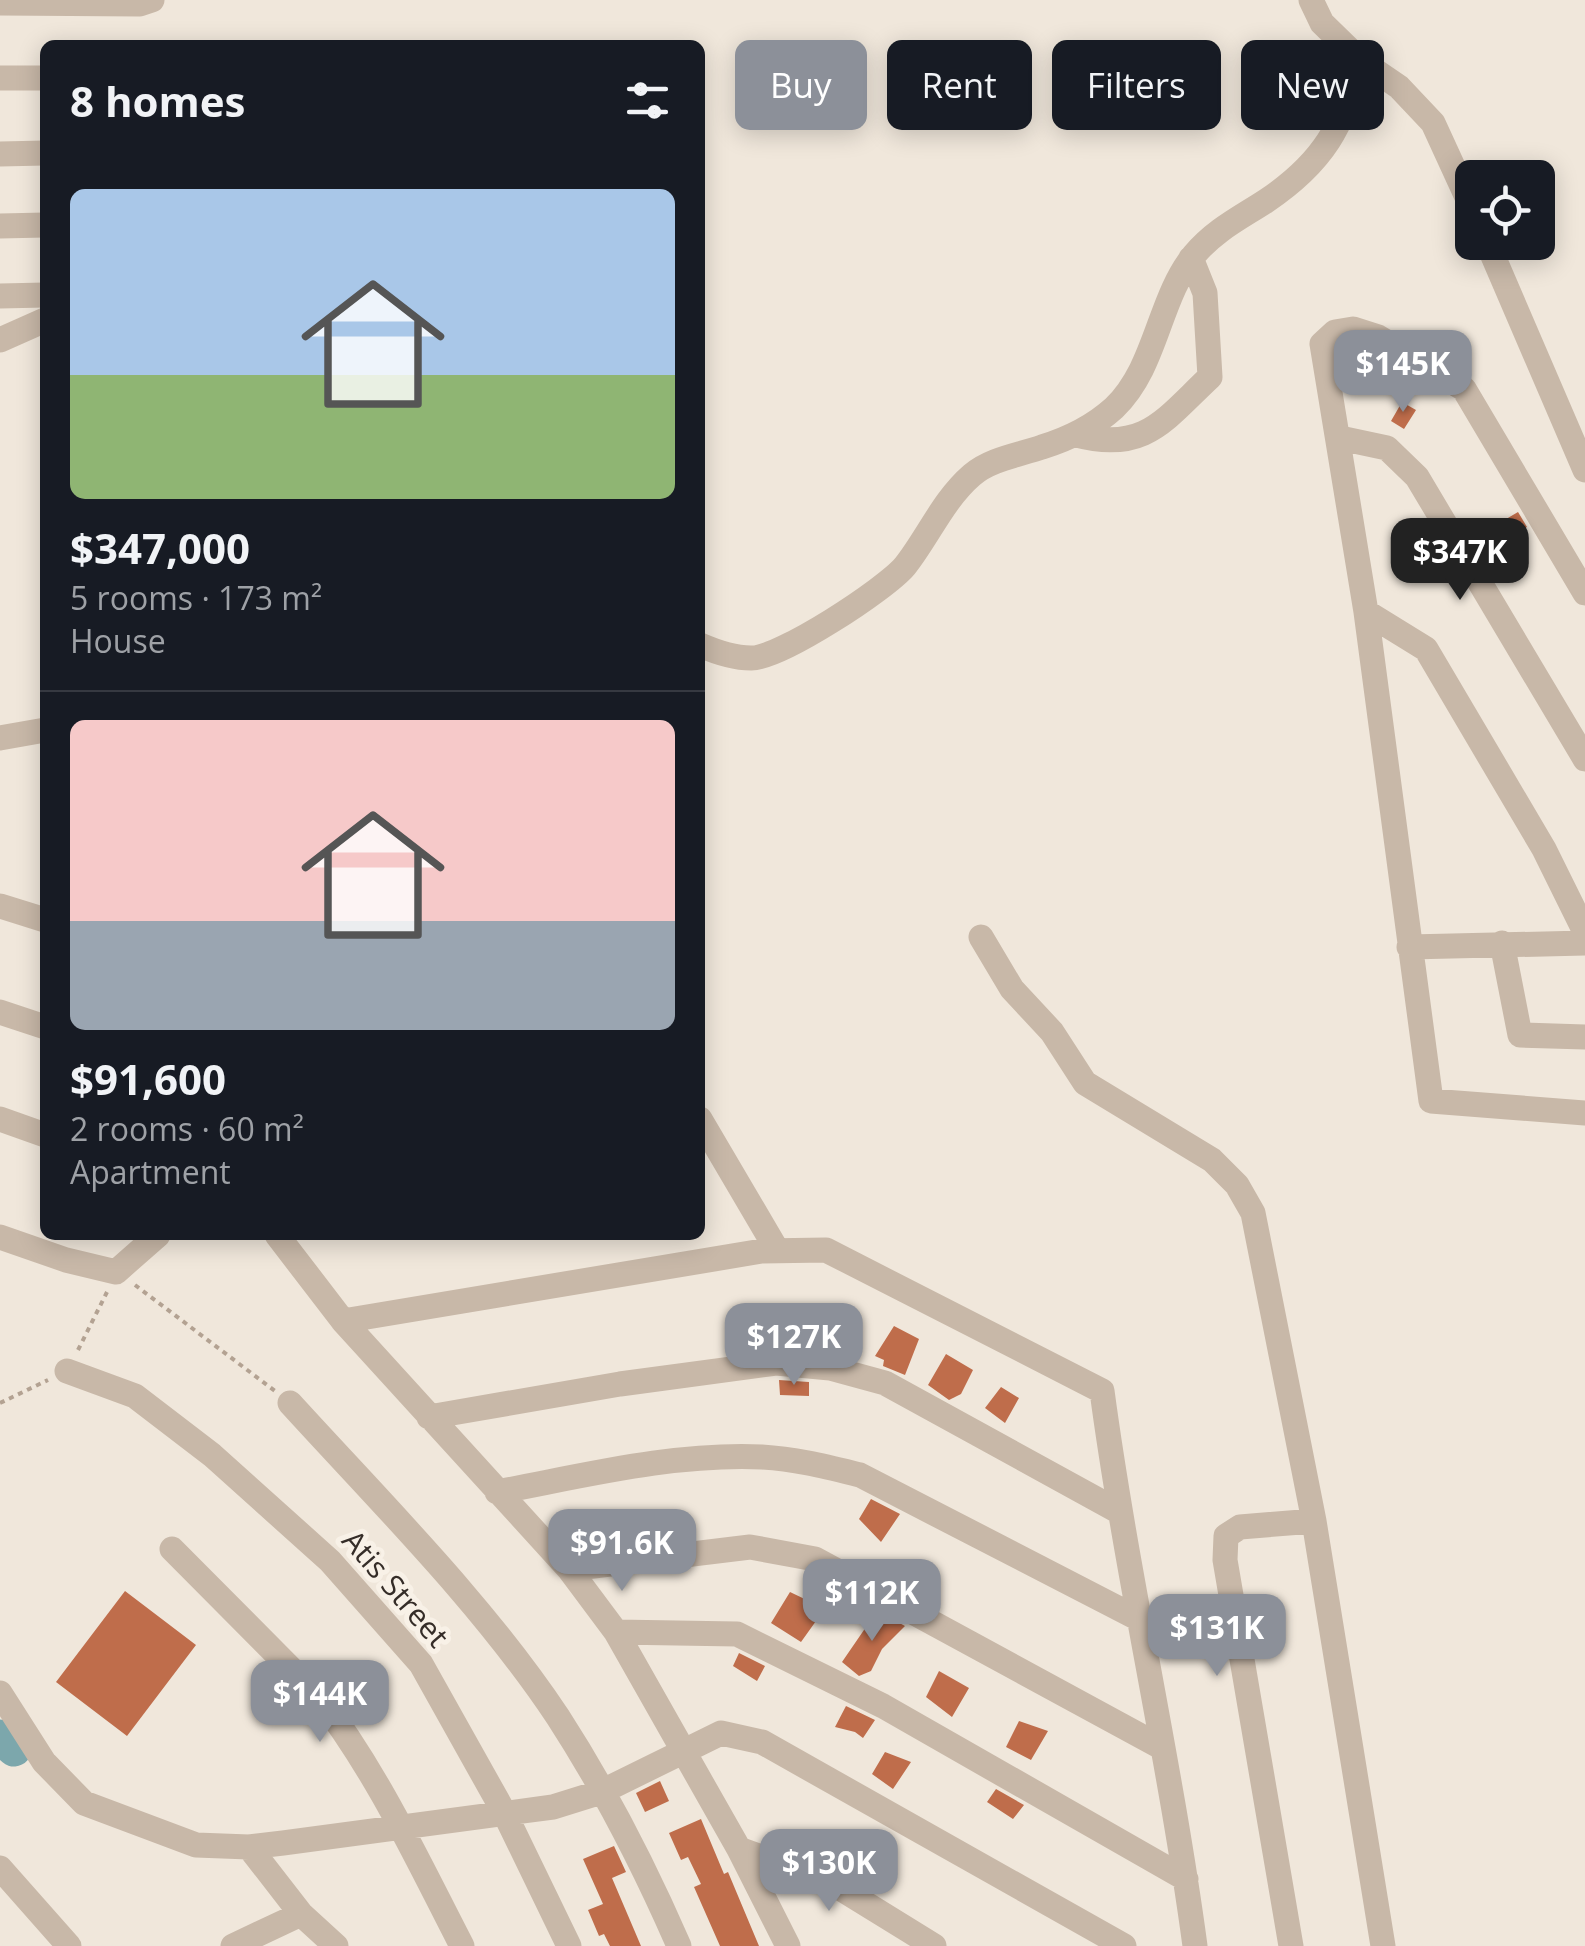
<!DOCTYPE html>
<meta charset="utf-8">
<style>
body{margin:0;font-family:"Open Sans",sans-serif;background:#20242c;color:#f1f3f6;height:100vh;display:flex;flex-direction:column;font-size:38px;white-space:nowrap}
*{box-sizing:border-box;margin:0}
p{font-size:32px;color:#9ea1a6}
.icon{flex:none;width:55px;height:55px;fill:none;stroke:currentColor;stroke-width:2;stroke-linecap:round;stroke-linejoin:round}
.map{position:relative;flex:1;overflow:hidden}
.side{position:absolute;left:40px;top:40px;width:665px;height:1200px;display:flex;flex-direction:column;background:#171b24;border-radius:15px;box-shadow:0 5px 25px #0003}
.side>*{flex:none}
.hud{position:absolute;left:735px;top:40px;width:700px;height:90px;display:flex;gap:20px}
.fabs{position:absolute;left:1455px;top:160px;display:grid;gap:20px}
.fabs a{display:grid;place-items:center;width:100px;height:100px;border-radius:15px;background:#171b24;box-shadow:0 5px 25px #0003;font-size:50px}
.price{position:absolute;translate:-50% -85px;padding:0 22px;border-radius:20px;background:#8c9099;color:#fff;font-size:32px;line-height:65px;filter:drop-shadow(0 2px 5px #0008)}
.price::after{content:'';position:absolute;left:50%;top:60px;width:30px;height:22px;margin-left:-15px;background:inherit;clip-path:polygon(0 0,100% 0,50% 100%)}
.price.selected{background:#222;color:#fff}
ul{padding:0;list-style:none}
li{display:grid;align-content:center;gap:20px;height:530px;padding:0 30px}
li+li{border-top:2px solid #363941}
li span{display:grid;place-items:center;height:310px;border-radius:15px;color:#555}
li>.icon{margin-inline-start:auto}
span .icon{width:180px;height:180px;fill:#fffc;stroke-width:1}
li b{font-size:42px}
h2{display:flex;justify-content:space-between;align-items:center;height:120px;padding:0 30px;font-size:42px}
.tag{padding:0 35px;border-radius:15px;background:#171b24;box-shadow:0 5px 25px #0003;font-size:35px;line-height:90px}
.tag.selected{background:#8c9099;color:#fff}
.map>svg:first-child{display:block}
.lines{fill:none;stroke-linecap:round;stroke-linejoin:round}
.river{stroke:#7ca7ac;stroke-width:35}
.building{fill:#bf6d4b}
.path{stroke:#b3a292;stroke-width:4;stroke-dasharray:5 5;stroke-linecap:butt}
.minor{stroke:#c8b8a8;stroke-width:25}
.labels{text-anchor:middle;stroke-width:10;stroke-linejoin:round;paint-order:stroke}
.street-label{font-size:30px;fill:#352d28;stroke:#f8f1e7}
</style>
<div class="map">
<svg width="1585" height="1946" viewBox="0 0 1585 1946">
<rect width="100%" height="100%" fill="#f0e7db"/>
<g class="lines">
<path class="river" d="M0,1737L14,1749"/>
</g>
<path class="building" d="M1402,402L1416,410L1404,429L1391,421Z
M1518,512L1527,527L1505,540L1496,525Z
M894,1326L919,1339L905,1375L883,1366L884,1360L875,1356Z
M946,1354L973,1370L961,1394L949,1400L928,1385Z
M779,1380L809,1382V1396L780,1395Z
M1001,1387L1019,1398L1005,1423L985,1408Z
M871,1499L900,1514L881,1542L859,1519Z
M826,1583L852,1598L837,1623L821,1614L801,1642L771,1623L790,1592L813,1603Z
M125,1591L196,1645L127,1736L56,1682Z
M877,1611L905,1626L882,1649L871,1671L859,1676L842,1662Z
M739,1653L765,1666L757,1681L733,1666Z
M939,1671L969,1688L952,1717L926,1697Z
M846,1706L875,1720L863,1738L855,1732L835,1727Z
M1019,1721L1048,1731L1031,1760L1006,1747Z
M885,1752L911,1762L893,1789L872,1774Z
M660,1781L669,1801L645,1812L636,1793Z
M996,1789L1024,1805L1013,1819L987,1802Z
M701,1819L724,1874L728,1872L759,1946H720L694,1887L701,1884L688,1857L681,1860L669,1833Z
M614,1846L626,1872L612,1878L641,1946H610L604,1934L599,1936L588,1910L603,1904L583,1859Z"/>
<g class="lines">
<path class="path" d="M135,1285L275,1391
M78,1350L107,1292
M0,1403L48,1380"/>
<path class="minor" d="M1311,0L1322,23L1361,61L1399,87L1433,123L1472,208
M0,3L140,4L152,0
M0,78H45
M0,154L45,153
M0,226L45,225
M1487,242L1585,470
M0,296L45,295
M0,340L45,320
M1076,435C1145,453 1164,420 1210,377L1205,293L1191,258
M1340,438L1387,448L1417,477L1585,759
M1585,593L1464,389L1378,337L1353,329L1335,332L1322,344L1366,612L1431,1101L1585,1113
M1366,612L1426,649L1544,849L1585,932
M700,645C716,652 733,658 751,658C779,659 886,589 905,566C928,537 943,500 972,475C990,459 1019,455 1042,447C1068,439 1093,427 1114,408C1157,367 1158,299 1194,255C1215,230 1240,218 1266,201C1324,162 1343,126 1361,61
M0,738L45,730
M0,906L45,920
M981,937L1012,989L1052,1032L1085,1083L1212,1160L1237,1185L1253,1213L1314,1521L1383,1946
M1502,943L1520,1035L1585,1037
M1409,947L1585,943
M0,1012L45,1027
M0,1119L45,1135
M700,1119L777,1250
M277,1235L343,1321L569,1569L616,1632L739,1849L788,1946
M0,1237L66,1260L116,1272L158,1235
M343,1321L762,1251L826,1250L1102,1391C1127,1577 1170,1760 1195,1946
M67,1371L135,1396L212,1455L330,1561L421,1664L505,1814L569,1946
M290,1403C382,1504 482,1603 558,1717C604,1788 645,1868 679,1946
M429,1417L620,1384L776,1363L830,1368L885,1383L1118,1511
M497,1492C583,1476 673,1453 762,1457C796,1459 827,1467 860,1475L1139,1619
M172,1549L318,1696C377,1772 418,1861 462,1946
M569,1569L750,1547L815,1559L1161,1747
M616,1632L737,1634L883,1706L1186,1879
M0,1693L44,1762L84,1803L196,1845L249,1847L283,1843L553,1807L601,1792L721,1733L762,1742L1124,1946
M249,1847L301,1914L336,1946
M739,1849L832,1883L934,1946
M0,1868L69,1946
M233,1946L301,1914
M1291,1946L1225,1560L1226,1536L1240,1527L1314,1521"/>
</g>
<g class="labels">
<g class="street-label">
<text transform="translate(395 1589) rotate(49)" y="10">Atis Street</text>
</g>
</g>
</svg>
<div class="fabs">
<a><svg class="icon" aria-label="locate" viewBox="0 0 24 24"><circle cx="12" cy="12" r="6"/><path d="M12 2v4M12 18v4M2 12h4M18 12h4"/></svg></a>
</div>
<b class="price" style="left:1403px;top:415px">$145K</b>
<b class="price selected" style="left:1460px;top:603px">$347K</b>
<b class="price" style="left:794px;top:1388px">$127K</b>
<b class="price" style="left:622px;top:1594px">$91.6K</b>
<b class="price" style="left:872px;top:1644px">$112K</b>
<b class="price" style="left:1217px;top:1679px">$131K</b>
<b class="price" style="left:320px;top:1745px">$144K</b>
<b class="price" style="left:829px;top:1914px">$130K</b>
<div class="hud">
<a class="tag selected">Buy</a>
<a class="tag">Rent</a>
<a class="tag">Filters</a>
<a class="tag">New</a>
</div>
<section class="side">
<h2>8 homes<svg class="icon" aria-label="filters" viewBox="0 0 24 24"><path d="M4 7h16M4 17h16"/><circle cx="9" cy="7" r="2"/><circle cx="15" cy="17" r="2"/></svg></h2>
<ul>
<li><span style="background:linear-gradient(#a9c7e8 60%,#8fb573 0)"><svg class="icon" aria-label="home" viewBox="0 0 24 24"><path d="M3 11l9-7 9 7M6 9v11h12V9"/></svg></span><div><b>$347,000</b><p>5 rooms · 173 m²</p><p>House</p></div></li>
<li><span style="background:linear-gradient(#f6c9c9 65%,#9aa5b1 0)"><svg class="icon" aria-label="home" viewBox="0 0 24 24"><path d="M3 11l9-7 9 7M6 9v11h12V9"/></svg></span><div><b>$91,600</b><p>2 rooms · 60 m²</p><p>Apartment</p></div></li>
</ul>
</section>
</div>
